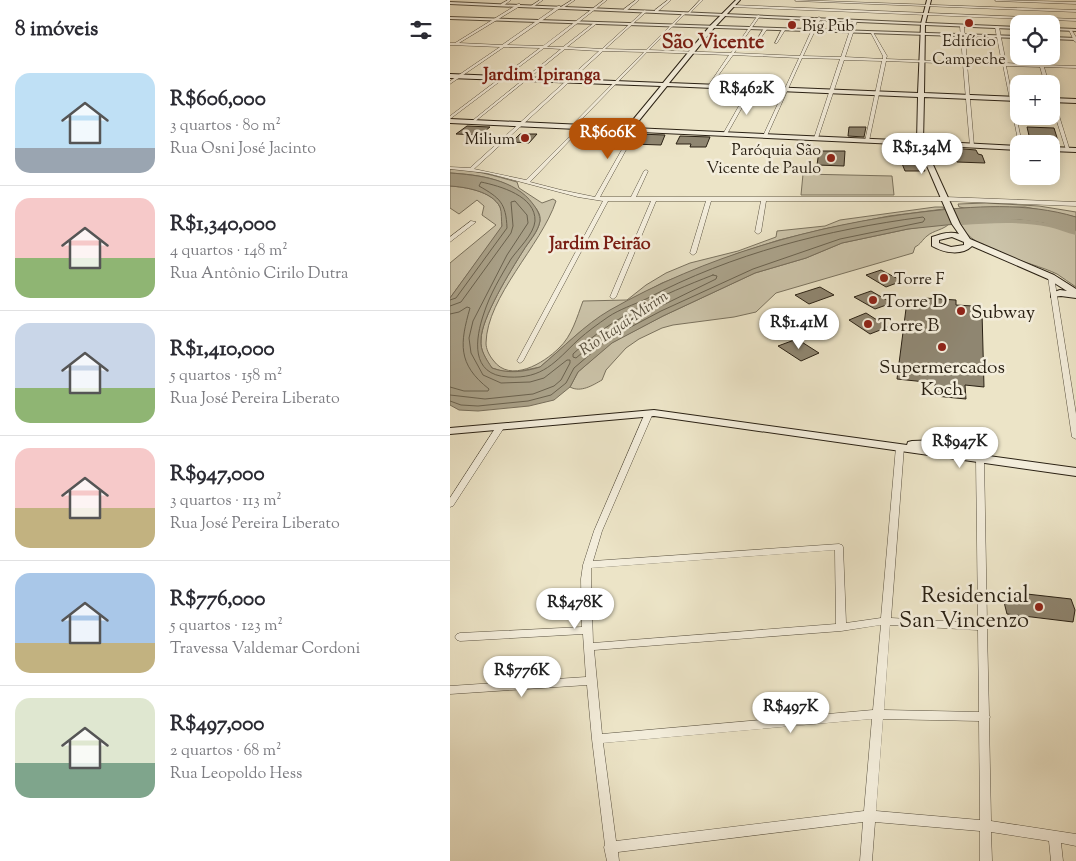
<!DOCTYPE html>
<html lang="pt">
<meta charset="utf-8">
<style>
body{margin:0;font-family:"Sorts Mill Goudy",serif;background:#f7f7f7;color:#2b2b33;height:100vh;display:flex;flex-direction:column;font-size:19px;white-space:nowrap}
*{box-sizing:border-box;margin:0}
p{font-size:16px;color:#7c7c81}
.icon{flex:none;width:28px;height:28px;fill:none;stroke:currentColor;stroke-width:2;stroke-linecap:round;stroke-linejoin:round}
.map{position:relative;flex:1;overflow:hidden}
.drawer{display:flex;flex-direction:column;background:#fff;width:450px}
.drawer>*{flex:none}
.buttons{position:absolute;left:560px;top:15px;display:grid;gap:10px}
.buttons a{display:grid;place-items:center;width:50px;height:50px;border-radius:10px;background:#fff;box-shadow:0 2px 12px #0003;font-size:25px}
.price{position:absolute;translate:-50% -42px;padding:0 11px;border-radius:18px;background:#fff;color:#222;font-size:16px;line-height:32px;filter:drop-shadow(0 1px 2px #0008)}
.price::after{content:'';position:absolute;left:50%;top:30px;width:15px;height:11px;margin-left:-8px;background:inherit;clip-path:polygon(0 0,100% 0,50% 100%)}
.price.current{background:#b45309;color:#fff}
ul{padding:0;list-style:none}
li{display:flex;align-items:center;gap:15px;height:125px;padding:0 15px}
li+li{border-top:1px solid #e1e1e2}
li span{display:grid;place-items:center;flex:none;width:140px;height:100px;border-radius:15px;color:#555}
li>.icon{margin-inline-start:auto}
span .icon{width:60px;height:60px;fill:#fffc;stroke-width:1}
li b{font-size:21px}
h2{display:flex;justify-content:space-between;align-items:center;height:60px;padding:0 15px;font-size:21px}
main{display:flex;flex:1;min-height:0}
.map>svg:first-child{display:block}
.green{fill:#cbc3a9;stroke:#7a725e}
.water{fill:#aaa28a;stroke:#776e5b}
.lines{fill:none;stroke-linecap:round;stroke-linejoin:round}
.shore{stroke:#6a624f;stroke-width:1}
.canal{fill:#aaa28a;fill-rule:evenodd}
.building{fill:#8f8671;stroke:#2a2114}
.minor-casing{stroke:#5a5241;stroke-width:1}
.tertiary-casing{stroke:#5a5241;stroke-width:2}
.secondary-casing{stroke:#2a2114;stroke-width:2}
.minor{fill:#f3eddb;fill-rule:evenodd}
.tertiary{fill:#f3eddb;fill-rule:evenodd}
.secondary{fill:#f3eddb;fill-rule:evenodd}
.poi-dot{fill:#8f2418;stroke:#f3eddb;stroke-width:2}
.labels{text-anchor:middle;stroke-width:5;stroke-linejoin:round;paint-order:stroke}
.far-poi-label{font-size:16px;fill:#2a2114;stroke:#f3eddb;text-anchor:start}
.far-water-label{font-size:16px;font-style:italic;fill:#574e3d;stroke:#f3eddb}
.far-quarter-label{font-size:18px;font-weight:bold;fill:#7a1f14;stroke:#f3eddb}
.poi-label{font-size:19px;fill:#2a2114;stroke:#f3eddb;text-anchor:start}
.far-district-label{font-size:20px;font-weight:bold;fill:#7a1f14;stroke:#f3eddb}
.near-poi-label{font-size:22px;fill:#2a2114;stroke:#f3eddb;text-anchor:end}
</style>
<main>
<section class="drawer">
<h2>8 imóveis<svg class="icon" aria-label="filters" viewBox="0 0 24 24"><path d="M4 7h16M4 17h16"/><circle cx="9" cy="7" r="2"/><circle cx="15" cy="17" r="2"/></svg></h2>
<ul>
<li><span style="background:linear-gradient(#bfe0f5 75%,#9aa5b1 0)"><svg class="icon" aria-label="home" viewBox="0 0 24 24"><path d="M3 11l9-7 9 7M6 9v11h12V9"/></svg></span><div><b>R$606,000</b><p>3 quartos · 80 m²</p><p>Rua Osni José Jacinto</p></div></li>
<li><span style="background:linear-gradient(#f6c9c9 60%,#8fb573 0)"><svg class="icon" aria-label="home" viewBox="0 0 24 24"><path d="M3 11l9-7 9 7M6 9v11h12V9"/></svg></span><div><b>R$1,340,000</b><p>4 quartos · 148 m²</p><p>Rua Antônio Cirilo Dutra</p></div></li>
<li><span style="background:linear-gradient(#c9d6e8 65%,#8fb573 0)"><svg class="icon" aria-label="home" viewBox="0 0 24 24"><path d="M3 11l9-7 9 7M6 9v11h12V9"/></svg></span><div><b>R$1,410,000</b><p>5 quartos · 158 m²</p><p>Rua José Pereira Liberato</p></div></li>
<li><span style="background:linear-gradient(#f6c9c9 60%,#c2b280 0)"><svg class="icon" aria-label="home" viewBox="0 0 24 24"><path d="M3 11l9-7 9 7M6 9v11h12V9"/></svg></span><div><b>R$947,000</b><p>3 quartos · 113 m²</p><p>Rua José Pereira Liberato</p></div></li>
<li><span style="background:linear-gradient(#a9c7e8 70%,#c2b280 0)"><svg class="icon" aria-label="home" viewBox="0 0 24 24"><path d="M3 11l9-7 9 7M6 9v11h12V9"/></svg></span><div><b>R$776,000</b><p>5 quartos · 123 m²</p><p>Travessa Valdemar Cordoni</p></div></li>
<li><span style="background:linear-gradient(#dfe7d0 65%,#7fa58c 0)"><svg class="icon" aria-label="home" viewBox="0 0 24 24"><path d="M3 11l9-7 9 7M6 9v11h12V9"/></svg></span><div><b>R$497,000</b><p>2 quartos · 68 m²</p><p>Rua Leopoldo Hess</p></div></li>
</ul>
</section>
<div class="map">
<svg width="626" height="861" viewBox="0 0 626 861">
<rect width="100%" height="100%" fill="#ece4c7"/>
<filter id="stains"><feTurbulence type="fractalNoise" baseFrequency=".004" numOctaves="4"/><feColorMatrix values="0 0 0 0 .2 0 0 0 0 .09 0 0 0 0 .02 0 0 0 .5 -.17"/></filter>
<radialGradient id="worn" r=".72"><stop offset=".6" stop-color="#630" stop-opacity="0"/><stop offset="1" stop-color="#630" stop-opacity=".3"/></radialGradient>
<path class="green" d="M0,169C23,169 45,176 67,182L69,188L92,203L103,199L106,201C91,246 37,296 36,343C36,349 39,355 43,360C60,384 94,363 109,348C122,336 127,317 133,301L177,300L196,285L216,273L240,263L288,251L326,237L327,231L375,226L390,220L485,207H493L494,209L439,216L374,229L329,240L286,254L212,283L161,310L130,332L90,367L66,372L52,371L42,368C36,359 30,351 31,340C31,318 61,270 73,251C79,241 88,233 90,221C91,214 87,209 82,204C61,179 32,175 0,173Z
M353,174L442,176L444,195H351Z
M0,186C15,187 42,191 50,207C53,212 52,221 52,227L0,298V263L46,225L32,215L34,206L27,200L9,214L0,208Z
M536,203L589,206L626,212V217L575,207L515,208L509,207L508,204Z
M544,220C573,220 599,222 626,233V287C620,283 613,278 607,274C578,260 524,253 509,223Z
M500,223C494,230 484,230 477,236C472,240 471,244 465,247L463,253L326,293L306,312L284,317L223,325L212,328L189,339L176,348L156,370L152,380C143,385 131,393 120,387L128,372L161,343L213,316L305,273L356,258L392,243L458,229Z"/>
<path class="water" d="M0,173C28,175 65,179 83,204C87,209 90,215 90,221C88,232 79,241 73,251C61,270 31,318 31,340C30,350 36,359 42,368C58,374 74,372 90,367C113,348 134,325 160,310C255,256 364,225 472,212C524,206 576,202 626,217V233L593,223L570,220H544L458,229L392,243L356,258L305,273L213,316L162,343L128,372L120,387L104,400L79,406L28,411L9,410L0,405V298L52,226C51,221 52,212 50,207C42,191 15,187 0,186Z"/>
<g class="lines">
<path class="shore" d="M263,275L267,276L266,279L156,333L126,358L123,357V354C163,316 212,295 263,275Z
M0,300L6,298L57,228C56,203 50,198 29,186L31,182C50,186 86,196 85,221C84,234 68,249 61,259C51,276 40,294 34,313C25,339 20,375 58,377C93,379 105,362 128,340C138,331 148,324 158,317C170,309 183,305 196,299C283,253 376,230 473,217L475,219L473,222L390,239L303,269L211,311L158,339L124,368L116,383L101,395L78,401L28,406L11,405L0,401
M0,306L11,302L61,233L63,226L61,202L65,201L77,215L78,223L57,255L23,321L19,338L21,353L33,375L51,383L80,382L94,378L117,360H120V363L111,380L104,386L83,394L35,399L0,395
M0,314L9,312L17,307L20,308C10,343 7,364 39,389L38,391H14L0,387"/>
<path class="canal" d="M541,219C570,218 598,221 626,231V235C617,233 608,229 599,227C571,221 541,223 512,225L508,223L512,221Z"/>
</g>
<path class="building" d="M17,126L40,127L30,135L6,134Z
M399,127H416L414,137L398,136Z
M577,127L604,128L609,144H581Z
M70,134H87L79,143L62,142Z
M188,134L215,135L211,145L182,144Z
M230,136L260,137L256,147H240L241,144H226Z
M502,148L526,150L528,154L532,155L535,163L507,162Z
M369,151H395L394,166L367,165Z
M451,161H471L475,171H455Z
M431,270L452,281L436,287L416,275Z
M370,287L384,295L359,304L345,295Z
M421,291L442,303L425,309L404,297Z
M474,298L506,300V305L523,306V310L532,312L534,387L515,385L516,399L485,396V383L447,379L457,301L474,302Z
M363,311L378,319L352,330L338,320Z
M416,313L438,327L420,334L399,320Z
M347,339L369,353L351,361L328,346Z
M559,592L621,599L625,610L623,622L557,614L554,602Z"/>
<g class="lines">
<g class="minor-casing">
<path id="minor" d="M58,0H61L53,6H51V4Z
M90,0H93L83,7L81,6Z
M122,0H125L113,8L111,7Z
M154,0H157L97,47H113L145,22L146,24L117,47L152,49L195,10L196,12L155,49L196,50L234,12L235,14L199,50L281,53L308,15L310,16L284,53L350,56L367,18L369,17L371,18L353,56L391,57L403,21L405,20L407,21L395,57L433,59V56L421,33L423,32L437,56L436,59L513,62L510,26L512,25L514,26L517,62L552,63L545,27L547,26L549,27L556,63L590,65L587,56H591L593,65L626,66V68L594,67L599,84H595L590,67L556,66L572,144H569V145L553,65L517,64L524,146L522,147L520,146L513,64L436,61L419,141L417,142L415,141L432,61L394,60L368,138L366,139L364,138L390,59L352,58L317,136L315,137L313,136L349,58L283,55L260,87L258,86L279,55L197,52L123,128H121V126L194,52L153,51L24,169L76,180L119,137L121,138V139L80,182L111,190L145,197L183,130L185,129L187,130L150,197H181L194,171L196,170L198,171L186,197H495L626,202V206L495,201H316L311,232L308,234L305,232L311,201H261L246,253L243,255L240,253L256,201H206L166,297L163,299L160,297L201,201H158L73,361L70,363L68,362L67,361L153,201L128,197L37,173L0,169V167L20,168L149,51L115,49L23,123L21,122L22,121L111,49L94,48L0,119V116L90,48L54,47L0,84V81L50,47L0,45V43H5L68,4H70V6L9,43L52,45L108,6H110V8L57,45L93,46Z
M186,0H189L176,11H174V9Z
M218,0H221L207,12H205V10Z
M250,0H253L239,14H237Z
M345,0L626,10V12L346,1Z
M545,0L626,2V4L546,1Z
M283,5L626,19V21L282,7Z
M314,28L317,29L304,48H302Z
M332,29L335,30L327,43H325Z
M621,29L626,37V42L624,41L619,30Z
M301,87L303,88L277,134L273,135V134L299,88Z
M601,95L603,96L620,151L616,150L601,103Z
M21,221L26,222L0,242V237Z
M601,275L604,277L626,414V439L622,437L598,277Z
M196,411H202L203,413L152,531L143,561L389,544L392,545L393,547L396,623L431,618L446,447L450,445L454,447L441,618L528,623L526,458L527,456H533L534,458L537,624L539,627L537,630L539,715L540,717L539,719L541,821L626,834V846L611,843L613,861H601L599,841L541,832L542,861H530V831L425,822L422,861H410L413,822L168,852L169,861H157L154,847L155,845L142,739L137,685L0,694V686L136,677L133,634L10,641L7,640L5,637L7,634L10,633L132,627L131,579L133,565L144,531ZM385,550L386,624L143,643L141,579V568ZM431,625L423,710L152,734L144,650L391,631ZM440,625L528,630L529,712L434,710ZM422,719L414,811L166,841L153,743ZM433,719L529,721L530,820L426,811Z
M48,424H51L55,426L3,506L0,507V498Z"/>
</g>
<g class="tertiary-casing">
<path id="tertiary" d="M0,2L569,27V29L0,4Z
M0,17L569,36V38L0,19Z
M601,28L626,29V31L601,30Z
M601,37L626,38V40L601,39Z"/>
</g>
<g class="secondary-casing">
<path id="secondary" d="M286,0H290L264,28L219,83L468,93L471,24L477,0H481L475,24L474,93L569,97V101L474,97L473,141L569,146V150L474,145L510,224L520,239L604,275L626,289V298L611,296L601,297V293L610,290L617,291L598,279L522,246C512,256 494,253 482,246V237C491,234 500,231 509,234L502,224L468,145L0,123V119L177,127L211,86L0,78V74L213,83L260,26ZM217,86L468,97L467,141L183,128ZM502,237L514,242V245L501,247L489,243V240Z
M601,98L626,99V103L601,102Z
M601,147L626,148V152L601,151Z
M204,410L457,445L458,442L462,441L489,440L524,450L526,452L524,454L626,468V476L204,416L0,434V428ZM488,446L506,452L473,447Z"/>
</g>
<use href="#minor" class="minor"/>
<use href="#tertiary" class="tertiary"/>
<use href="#secondary" class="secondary"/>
</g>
<g class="poi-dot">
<circle cx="519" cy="23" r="5"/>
<circle cx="342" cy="25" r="5"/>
<circle cx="75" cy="138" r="5"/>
<circle cx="381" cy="158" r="5"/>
<circle cx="434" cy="278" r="5"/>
<circle cx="423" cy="300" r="5"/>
<circle cx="511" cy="311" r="5"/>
<circle cx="418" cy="324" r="5"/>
<circle cx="492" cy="347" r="5"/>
<circle cx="589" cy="607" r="5"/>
</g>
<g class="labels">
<g class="far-poi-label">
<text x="352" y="31">Big Pub</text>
<text x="519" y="46" text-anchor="middle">Edifício<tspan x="519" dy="18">Campeche</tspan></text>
<text x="65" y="144" text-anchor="end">Milium</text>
<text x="371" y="155" text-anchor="end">Paróquia São<tspan x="371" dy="18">Vicente de Paulo</tspan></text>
<text x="444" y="284">Torre F</text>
</g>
<g class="far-water-label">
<text transform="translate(173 322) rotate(-34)" y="6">Rio Itajaí-Mirim</text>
</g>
<g class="far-quarter-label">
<text x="92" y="80">Jardim Ipiranga</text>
<text x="150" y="249">Jardim Peirão</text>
</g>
<g class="poi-label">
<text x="433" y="307">Torre D</text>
<text x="521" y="318">Subway</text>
<text x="428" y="331">Torre B</text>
<text x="492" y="373" text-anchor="middle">Supermercados<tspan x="492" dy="22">Koch</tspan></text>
</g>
<g class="far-district-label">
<text x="263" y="48">São Vicente</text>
</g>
<g class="near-poi-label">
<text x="579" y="602">Residencial<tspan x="579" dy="25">San Vincenzo</tspan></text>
</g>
</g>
<rect width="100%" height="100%" filter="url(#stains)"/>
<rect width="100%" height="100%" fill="url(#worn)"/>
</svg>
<div class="buttons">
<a><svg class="icon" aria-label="locate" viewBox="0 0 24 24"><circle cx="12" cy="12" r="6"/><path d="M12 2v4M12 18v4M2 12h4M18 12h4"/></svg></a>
<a>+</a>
<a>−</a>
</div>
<b class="price" style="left:297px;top:116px">R$462K</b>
<b class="price current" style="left:158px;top:160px">R$606K</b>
<b class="price" style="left:472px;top:175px">R$1.34M</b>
<b class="price" style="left:349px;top:350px">R$1.41M</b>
<b class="price" style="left:510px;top:469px">R$947K</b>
<b class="price" style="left:125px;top:630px">R$478K</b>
<b class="price" style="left:72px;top:698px">R$776K</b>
<b class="price" style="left:341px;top:734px">R$497K</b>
</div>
</main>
